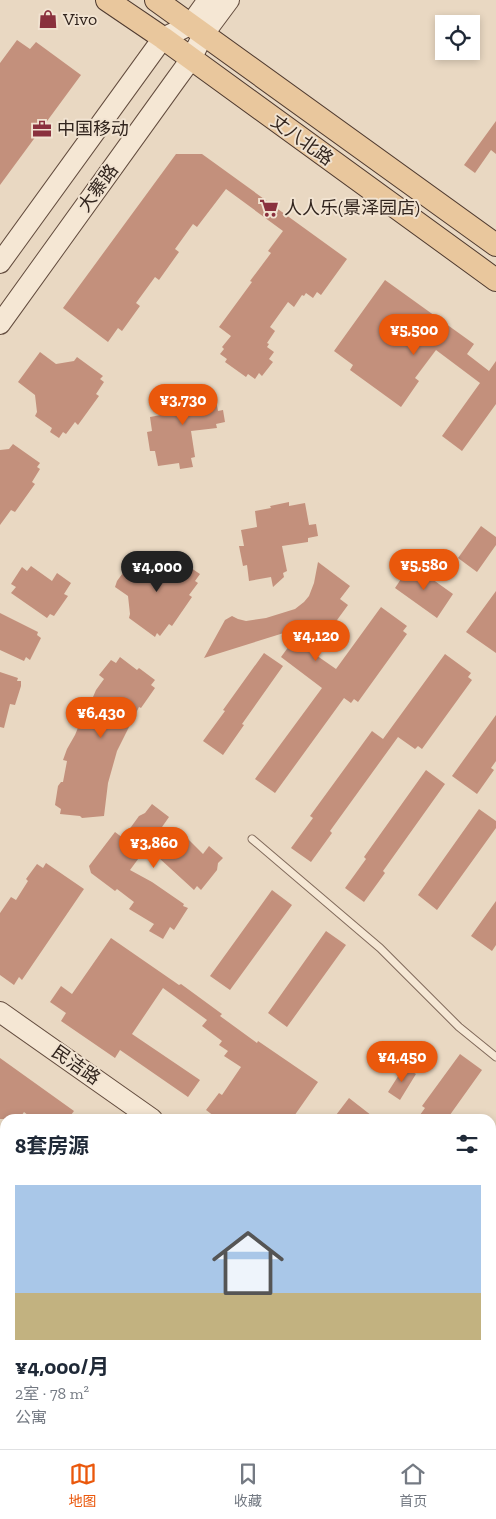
<!DOCTYPE html>
<html lang="zh">
<meta charset="utf-8">
<style>
body{margin:0;font-family:"Zilla Slab","Noto Sans SC",serif;background:#f2f2f3;color:#1f2937;height:100vh;display:flex;flex-direction:column;font-size:19px;white-space:nowrap}
*{box-sizing:border-box;margin:0}
p{font-size:16px;color:#747a83}
.icon{flex:none;width:28px;height:28px;fill:none;stroke:currentColor;stroke-width:2;stroke-linecap:round;stroke-linejoin:round}
.map{position:relative;flex:1;overflow:hidden}
.details{position:absolute;left:0px;top:1114px;width:496px;height:336px;display:flex;flex-direction:column;background:#fff;border-radius:15px 15px 0 0;box-shadow:0 2px 8px #0003}
.details>*{flex:none}
.tools{position:absolute;left:435px;top:15px;display:grid;gap:10px}
.tools a{display:grid;place-items:center;width:45px;height:45px;border-radius:0px;background:#fff;box-shadow:0 2px 8px #0003;font-size:25px}
.price{position:absolute;translate:-50% -42px;padding:0 11px;border-radius:18px;background:#ea580c;color:#fff;font-size:16px;line-height:32px;filter:drop-shadow(0 1px 2px #0008)}
.price::after{content:'';position:absolute;left:50%;top:30px;width:15px;height:11px;margin-left:-8px;background:inherit;clip-path:polygon(0 0,100% 0,50% 100%)}
.price.current{background:#222;color:#fff}
ul{padding:0;list-style:none}
li{display:grid;align-content:center;gap:10px;height:265px;padding:0 15px}
li span{display:grid;place-items:center;height:155px;border-radius:0px;color:#555}
li>.icon{margin-inline-start:auto}
span .icon{width:90px;height:90px;fill:#fffc;stroke-width:1}
li b{font-size:21px}
h2{display:flex;justify-content:space-between;align-items:center;height:60px;padding:0 15px;font-size:21px}
.tabs{display:flex;justify-content:space-around;align-items:center;height:70px;border-top:1px solid #e0e1e3;background:#fff;font-size:14px;color:#747a83}
.tabs a{display:grid;justify-items:center;gap:2px}
.tabs .current{color:#ea580c}
.map>svg:first-child{display:block}
.building{fill:#c3907c}
.lines{fill:none;stroke-linecap:round;stroke-linejoin:round}
.lane-casing{stroke:#816a5b;stroke-width:9}
.street-casing{stroke:#816a5b;stroke-width:16}
.secondary-casing{stroke:#634c3e;stroke-width:22}
.primary-casing{stroke:#4f3a2f;stroke-width:24}
.lane{stroke:#f5e7d4;stroke-width:7}
.street{stroke:#f5e7d4;stroke-width:14}
.secondary{stroke:#f5e7d4;stroke-width:20}
.primary{stroke:#e9c79d;stroke-width:22}
.labels{text-anchor:middle;stroke-width:4;stroke-linejoin:round;paint-order:stroke}
.poi-label{font-size:18px;fill:#32251e;stroke:#f1e3d1;text-anchor:start}
.street-label{font-size:18px;fill:#32251e;stroke:#f1e3d1}
</style>
<div class="map">
<svg width="496" height="1449" viewBox="0 0 496 1449">
<rect width="100%" height="100%" fill="#e9d8c2"/>
<path class="building" d="M17,40L30,49L36,42L81,75L0,185V63Z
M496,121V154L491,150L475,173L464,165Z
M176,154H202L347,259L321,295L317,292L313,298L306,293L304,296L302,295L294,307L288,302L270,327L275,331L267,343L269,344L267,347L274,352L269,359L273,362L262,376L259,373L255,379L248,374L246,377L225,362L227,359L220,354L224,349L222,347L231,336L219,327L252,282L250,281L271,253L268,251L283,231L226,189L197,227L193,224L175,249L179,252L159,280L155,277L136,303L140,306L122,331L118,328L108,342L63,308Z
M385,280L474,344L467,354L489,371L496,361V404L462,451L442,436L480,383L436,350L415,378L419,381L401,407L350,370L353,365L334,351Z
M40,352L56,364L74,361L77,357L103,376L100,379L104,382L96,394L99,396L78,425L75,422L66,434L63,432L59,438L50,432L52,428L35,416L37,412L35,395L18,382Z
M198,389V393L214,390L218,411L223,410L225,422L216,424L217,428L191,431L195,457L191,458L193,467L180,469L179,463L158,466L155,451H150L147,432L152,431L150,417L166,414L163,398L179,395L178,392Z
M13,444L40,463L37,467L40,469L32,482L35,484L15,512L11,510L0,525V450L9,449Z
M289,502V506L305,503L309,525L316,524L318,536L308,538V542L282,546L287,571L283,573L284,577L273,587L271,577L249,581L247,565L243,566L239,546H244L241,530L257,527L255,511L271,508L270,506Z
M481,526L496,537V545L477,572L458,558Z
M136,555L151,566L168,563L171,559L188,571L191,568L200,574L195,581L198,583L189,595L192,597L172,626L169,624L160,636L157,633L155,637L129,618L130,614L128,596L115,587L117,581Z
M318,562L350,586L340,599L348,605L313,653L336,669L381,607L407,626L403,631L407,634L358,702L354,699L351,703L344,698L275,793L255,779L322,688L281,657L303,627L204,658L225,620L232,616L238,619L246,621L266,618L295,609L304,602L309,596L314,583Z
M411,564L453,594L437,618L395,588Z
M31,566L52,581L57,573L71,583L64,594L68,596L54,616L50,614L47,618L11,593L16,587L11,584L22,567L27,571Z
M496,591V653L466,632Z
M0,613L38,632L37,635L41,638L30,660L26,657L24,661L0,650Z
M264,653L283,666L242,724L244,725L223,755L203,741L225,711L223,710Z
M445,654L471,673L468,677L472,680L422,749L418,746L415,749L398,737L330,831L332,833L311,862L291,848L313,818L310,816L372,731L383,739Z
M120,657L137,670L139,668L155,680L151,685L155,688L141,708L139,707L117,751L108,783L104,816L82,818L80,816L60,814L61,809L55,805L58,786L61,782H63L67,761L63,760L67,749L75,735L89,701L91,700L101,702L93,697L96,690L104,679L99,675L111,660L116,663Z
M0,672L18,678L17,681H21V686L15,705L10,704L4,728L0,727Z
M496,715V761L491,768L494,770L477,794L452,776Z
M426,770L445,784L383,871L385,873L364,902L345,888L366,859L364,857Z
M152,804L169,817L162,827L179,840L184,835L203,854L209,846L223,858L218,863L217,870L201,890L197,886L194,890L147,847L130,870L152,882L184,904L183,906L188,908L174,930L170,927L163,939L149,931L154,924L129,909L134,902L117,889L115,891L91,873L89,866L115,832L123,838L139,816L145,813Z
M479,809L496,821V828L437,910L418,895Z
M46,863L84,889L22,980L19,977L14,985L0,975V913L11,897L16,900L28,881L26,879L37,864L43,868Z
M272,890L292,905L230,990L210,976Z
M496,901V945L492,951L471,936Z
M326,931L346,945L287,1027L268,1013Z
M111,938L179,985L181,984L222,1014L220,1016L257,1043L258,1041L318,1082L292,1119H218L206,1110L219,1093L222,1095L241,1067L224,1056L228,1051L219,1045L222,1041L202,1026L207,1020L163,988L132,1034L200,1080L188,1097L120,1050L115,1058L61,1021L66,1013L50,1002L61,986L72,994Z
M460,1054L482,1070L447,1119H417L425,1108L422,1106Z
M0,1058L74,1111L68,1119H33L24,1112L19,1119H0Z
M404,1067L416,1074L400,1100L388,1092Z
M349,1098L376,1119H333Z"/>
<g class="lines">
<g class="lane-casing">
<path id="lane" d="M252,839L380,948L459,1027L496,1057"/>
</g>
<g class="street-casing">
<path id="street" d="M491,1209L496,1203
M0,1323L5,1326
M156,1449L159,1445
M303,1449L306,1445"/>
</g>
<g class="secondary-casing">
<path id="secondary" d="M0,263L163,38L190,25L208,0
M0,324L175,81L191,59L203,35L229,0
M0,1012L152,1119
M491,1359L496,1363"/>
</g>
<g class="primary-casing">
<path id="primary" d="M107,0L163,38L496,280
M156,0L496,245"/>
</g>
<use href="#lane" class="lane"/>
<use href="#street" class="street"/>
<use href="#secondary" class="secondary"/>
<use href="#primary" class="primary"/>
</g>
<defs>
<g id="shop-bare" transform="scale(1.5)"><path d="M-5-2.5h2.3a2.7 3.5 0 0 1 5.4 0H5L5.5 6h-11ZM-1.5-2.5h3a1.5 2.3 0 0 0-3 0Z" fill="#8a313e" stroke="#f1e3d1" stroke-width="2.5" paint-order="stroke"/></g>
<g id="office-bare" transform="scale(1.5)"><path d="M-6-3h4V-5.5h4V-3h4V5H-6ZM-1-4.5V-3h2v-1.5ZM-6 0V1H6V0Z" fill="#8a313e" stroke="#f1e3d1" stroke-width="2.5" paint-order="stroke"/></g>
<g id="supermarket-bare" transform="scale(1.5)"><path d="M-6-5.5h2.5l.6 2H6L4.5 2H-2.5L-4.4-4H-6ZM-1.5 3.2a1.3 1.3 0 1 0 .1 0ZM3 3.2a1.3 1.3 0 1 0 .1 0Z" fill="#8a313e" stroke="#f1e3d1" stroke-width="2.5" paint-order="stroke"/></g>
</defs>
<g fill-rule="evenodd">
<use href="#shop-bare" x="48" y="19"/>
<use href="#office-bare" x="42" y="129"/>
<use href="#supermarket-bare" x="269" y="208"/>
</g>
<g class="labels">
<g class="poi-label">
<text x="63" y="25">Vivo</text>
<text x="57" y="135">中国移动</text>
<text x="284" y="214">人人乐(景泽园店)</text>
</g>
<g class="street-label">
<text transform="translate(302 140) rotate(36)" y="6">丈八北路</text>
<text transform="translate(98 188) rotate(-54)" y="6">大寨路</text>
<text transform="translate(76 1065) rotate(35)" y="6">民洁路</text>
</g>
</g>
</svg>
<div class="tools">
<a><svg class="icon" aria-label="locate" viewBox="0 0 24 24"><circle cx="12" cy="12" r="6"/><path d="M12 2v4M12 18v4M2 12h4M18 12h4"/></svg></a>
</div>
<b class="price" style="left:414px;top:356px">¥5,500</b>
<b class="price" style="left:183px;top:426px">¥3,730</b>
<b class="price" style="left:424px;top:591px">¥5,580</b>
<b class="price current" style="left:157px;top:593px">¥4,000</b>
<b class="price" style="left:316px;top:662px">¥4,120</b>
<b class="price" style="left:101px;top:739px">¥6,430</b>
<b class="price" style="left:154px;top:869px">¥3,860</b>
<b class="price" style="left:402px;top:1083px">¥4,450</b>
<section class="details">
<h2>8套房源<svg class="icon" aria-label="filters" viewBox="0 0 24 24"><path d="M4 7h16M4 17h16"/><circle cx="9" cy="7" r="2"/><circle cx="15" cy="17" r="2"/></svg></h2>
<ul>
<li><span style="background:linear-gradient(#a9c7e8 70%,#c2b280 0)"><svg class="icon" aria-label="home" viewBox="0 0 24 24"><path d="M3 11l9-7 9 7M6 9v11h12V9"/></svg></span><div><b>¥4,000/月</b><p>2室 · 78 m²</p><p>公寓</p></div></li>
</ul>
</section>
</div>
<nav class="tabs">
<a class="current"><svg class="icon" aria-label="map" viewBox="0 0 24 24"><path d="M3 6l6-2 6 2 6-2v14l-6 2-6-2-6 2zM9 4v14M15 6v14"/></svg>地图</a>
<a><svg class="icon" aria-label="saved" viewBox="0 0 24 24"><path d="M7 4h10v16l-5-4-5 4z"/></svg>收藏</a>
<a><svg class="icon" aria-label="home" viewBox="0 0 24 24"><path d="M3 11l9-7 9 7M6 9v11h12V9"/></svg>首页</a>
</nav>
